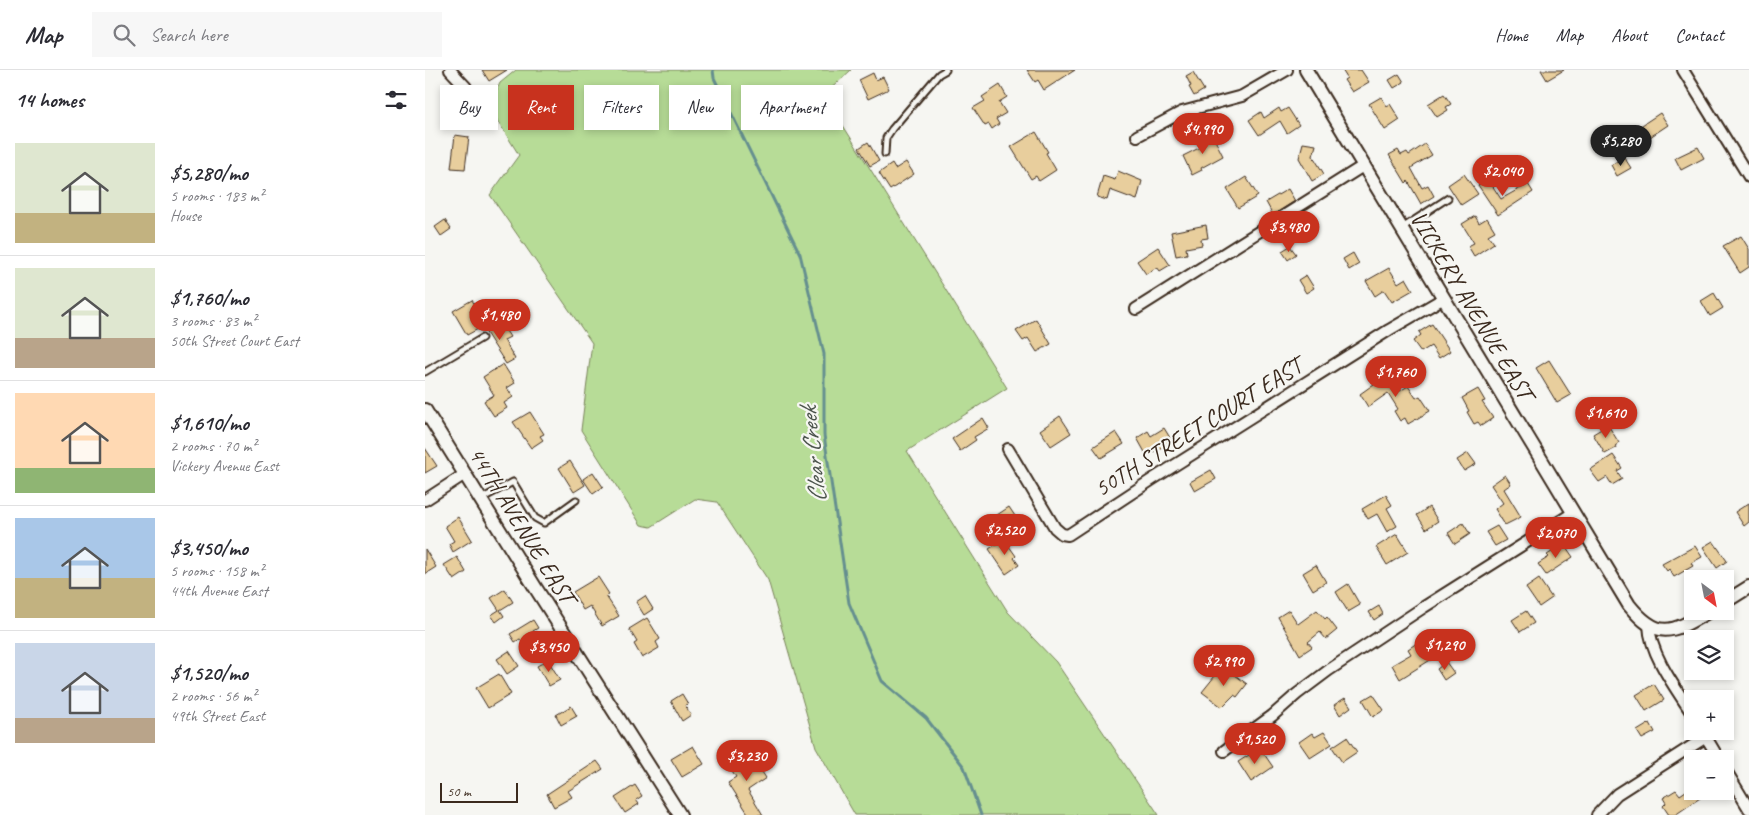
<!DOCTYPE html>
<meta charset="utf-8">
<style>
body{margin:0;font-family:Caveat,sans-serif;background:#f7f7f7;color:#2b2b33;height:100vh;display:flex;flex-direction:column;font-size:19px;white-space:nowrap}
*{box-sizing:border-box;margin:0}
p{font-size:16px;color:#7c7c81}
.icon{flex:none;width:28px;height:28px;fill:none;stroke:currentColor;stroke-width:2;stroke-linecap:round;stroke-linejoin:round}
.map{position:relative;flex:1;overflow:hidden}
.drawer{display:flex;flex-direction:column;background:#fff;width:425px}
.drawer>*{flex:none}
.banner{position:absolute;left:15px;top:15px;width:475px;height:45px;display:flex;gap:10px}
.needle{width:32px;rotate:148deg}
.buttons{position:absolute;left:1259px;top:500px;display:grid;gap:10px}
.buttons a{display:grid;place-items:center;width:50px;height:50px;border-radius:0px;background:#fff;box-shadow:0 2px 8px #0003;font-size:25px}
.scale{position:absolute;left:15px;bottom:12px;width:78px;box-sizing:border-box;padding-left:5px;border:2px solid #3b2a1e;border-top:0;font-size:14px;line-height:18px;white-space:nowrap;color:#3b2a1e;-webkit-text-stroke:4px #f6f6f2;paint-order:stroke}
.price{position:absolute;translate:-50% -42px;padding:0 11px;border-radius:18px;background:#c8321e;color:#fff;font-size:16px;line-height:32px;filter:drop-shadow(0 1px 2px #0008)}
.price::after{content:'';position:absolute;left:50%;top:30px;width:15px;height:11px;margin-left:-8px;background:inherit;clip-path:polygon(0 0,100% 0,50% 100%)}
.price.active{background:#222;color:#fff}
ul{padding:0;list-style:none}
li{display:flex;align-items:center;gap:15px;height:125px;padding:0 15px}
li+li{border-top:1px solid #e1e1e2}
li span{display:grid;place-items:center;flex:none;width:140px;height:100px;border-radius:0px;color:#555}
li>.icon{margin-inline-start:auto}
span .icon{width:60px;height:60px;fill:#fffc;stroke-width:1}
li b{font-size:21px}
h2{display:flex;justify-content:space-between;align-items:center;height:60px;padding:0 15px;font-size:21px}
.tag{padding:0 18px;border-radius:0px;background:#fff;box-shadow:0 2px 8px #0003;font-size:18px;line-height:45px}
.tag.active{background:#c8321e;color:#fff}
header{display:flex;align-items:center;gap:30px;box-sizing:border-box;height:70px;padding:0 25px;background:#fff;border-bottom:1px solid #e1e1e2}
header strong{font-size:24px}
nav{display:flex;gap:28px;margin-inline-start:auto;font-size:18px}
.search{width:350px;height:45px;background:#f7f7f7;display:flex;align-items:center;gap:12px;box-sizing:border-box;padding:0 18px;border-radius:0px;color:#7c7c81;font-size:19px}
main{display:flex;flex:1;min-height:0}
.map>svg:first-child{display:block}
.green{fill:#b7dc97;stroke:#79835a}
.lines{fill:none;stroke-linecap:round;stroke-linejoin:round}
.stream{stroke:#658f8f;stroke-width:3}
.building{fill:#e8ce9d;stroke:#3b2a1e}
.service-casing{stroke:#3b2a1e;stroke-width:9}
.minor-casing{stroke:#3b2a1e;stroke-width:14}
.tertiary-casing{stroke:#3b2a1e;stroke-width:16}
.service{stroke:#f6f6f2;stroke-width:5}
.minor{stroke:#f6f6f2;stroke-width:10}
.tertiary{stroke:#f6f6f2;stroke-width:12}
.labels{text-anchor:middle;stroke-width:4.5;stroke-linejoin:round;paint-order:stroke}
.street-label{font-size:24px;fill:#3b2a1e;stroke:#f6f6f2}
.water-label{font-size:25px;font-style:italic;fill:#4c544d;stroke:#f6f6f2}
</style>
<header>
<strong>Map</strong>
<div class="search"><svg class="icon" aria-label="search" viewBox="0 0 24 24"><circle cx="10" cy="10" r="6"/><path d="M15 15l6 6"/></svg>Search here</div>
<nav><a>Home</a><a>Map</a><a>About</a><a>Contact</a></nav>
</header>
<main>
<section class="drawer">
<h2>14 homes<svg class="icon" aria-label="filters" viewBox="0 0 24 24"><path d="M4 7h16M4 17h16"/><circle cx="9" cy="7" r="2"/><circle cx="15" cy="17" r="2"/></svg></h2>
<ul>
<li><span style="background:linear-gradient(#dfe7d0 70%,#c2b280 0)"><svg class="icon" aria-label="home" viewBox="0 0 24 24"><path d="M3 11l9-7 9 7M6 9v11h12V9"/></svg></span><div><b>$5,280/mo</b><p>5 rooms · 183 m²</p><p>House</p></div></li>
<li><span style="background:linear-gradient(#dfe7d0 70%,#b9a48a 0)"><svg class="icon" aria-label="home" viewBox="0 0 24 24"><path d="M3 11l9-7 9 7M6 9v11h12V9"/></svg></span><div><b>$1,760/mo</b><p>3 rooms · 83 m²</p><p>50th Street Court East</p></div></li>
<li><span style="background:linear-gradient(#ffd9b3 75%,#8fb573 0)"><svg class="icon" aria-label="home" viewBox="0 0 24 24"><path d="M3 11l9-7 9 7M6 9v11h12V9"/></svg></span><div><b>$1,610/mo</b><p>2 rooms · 70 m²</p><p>Vickery Avenue East</p></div></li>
<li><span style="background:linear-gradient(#a9c7e8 60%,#c2b280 0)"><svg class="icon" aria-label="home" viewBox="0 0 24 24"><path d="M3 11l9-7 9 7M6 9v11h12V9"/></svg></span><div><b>$3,450/mo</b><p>5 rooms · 158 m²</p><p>44th Avenue East</p></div></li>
<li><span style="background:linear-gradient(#c9d6e8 75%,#b9a48a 0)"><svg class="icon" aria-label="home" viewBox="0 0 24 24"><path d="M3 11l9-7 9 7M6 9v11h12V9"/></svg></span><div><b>$1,520/mo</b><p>2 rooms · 56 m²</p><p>49th Street East</p></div></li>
</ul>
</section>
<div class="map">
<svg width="1324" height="745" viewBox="0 0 1324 745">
<rect width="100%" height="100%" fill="#f6f6f2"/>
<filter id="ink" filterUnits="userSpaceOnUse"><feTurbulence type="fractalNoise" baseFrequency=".02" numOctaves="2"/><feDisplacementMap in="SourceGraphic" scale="10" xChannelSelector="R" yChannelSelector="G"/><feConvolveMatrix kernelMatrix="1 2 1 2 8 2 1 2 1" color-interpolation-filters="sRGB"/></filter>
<g filter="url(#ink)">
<path class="green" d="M91,0H426L399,25L582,318L482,381L583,542L631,592L734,745H430L391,677L343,510L292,432L270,429L226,457L216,455L156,360L167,273L65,125L94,85L64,37L75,13Z"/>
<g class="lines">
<path class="stream" d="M288,0L289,8L375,184L399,284V365L424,533L457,611L501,648L539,697L556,745"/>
</g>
<path class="building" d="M57,0H82L64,11Z
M602,0H650L619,20L613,10L610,12Z
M917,0H936L944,12L927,22L919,10L922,8Z
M1116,0H1139L1122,10Z
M768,2L779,20L769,26L764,17L766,16L761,6Z
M448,3L451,10L458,7L464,19L443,29L434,10Z
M974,4L979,12L969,18L964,10Z
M575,15L582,27L574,32L581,43L571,49L574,54L567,59L564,54L560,56L548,38L560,31L557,27Z
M1019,24L1026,34L1021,37L1023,40L1012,47L1003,34Z
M956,27L962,36L965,34L975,50L960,60L944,34Z
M854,38L856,42L863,38L874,55L862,63L855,51L834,65L824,50L836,42L839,48Z
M1235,43L1243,55L1222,69L1214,57Z
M611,62L623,82L621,83L631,100L614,111L611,106L606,109L586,77Z
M787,64L798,86L776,98L777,100L767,105L758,86L778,76L775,70Z
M30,65L44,67L40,99L26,98Z
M443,72L454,91L445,96L434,78Z
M878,73L891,75L888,86L899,104L887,111L874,88Z
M1000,74L1007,85L986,98L997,118L1003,115L1009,126L996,134L983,111L981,113L964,85L973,80L976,85L982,82L984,85Z
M1273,77L1279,88L1256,100L1250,88Z
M1199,87L1206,98L1192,106L1186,95Z
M481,92L489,104L465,120L454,103L467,94L470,99Z
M693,101L717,111L712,130L685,120L682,130L672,127L678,106L690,110Z
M1039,104L1053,124L1036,135L1023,115Z
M821,107L833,126L813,138L802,119Z
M1063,109L1076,129L1103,114L1108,122L1073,145L1053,115Z
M863,119L870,131L848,145L841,132Z
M1050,146L1054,153L1062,148L1070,161L1063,165L1069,173L1049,186L1043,176L1049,173L1037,154Z
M20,150L26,159L16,166L10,157Z
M781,155L783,168L776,169L777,175L761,178L762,184L751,186L746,162Z
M1316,166L1324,179V197L1315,203L1298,176Z
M865,176L871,184L863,190L857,181Z
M733,177L745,195L735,201L732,197L721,204L712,191Z
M928,183L934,194L924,200L918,189Z
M964,198L973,213L981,208L988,220L967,232L959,220L950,226L941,211Z
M881,205L889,218L881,223L873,210Z
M1289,223L1298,238L1285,246L1276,231Z
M47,230L51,237L45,241L55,258L42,265L28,241Z
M611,249L626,274L612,282L603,268L598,271L591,261Z
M71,250L75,258L78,256L85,267L79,270L90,289L81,294L58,258Z
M1007,254L1025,281L1014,288L1006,276L996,282L988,271L996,265L994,262Z
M1124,290L1146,325L1132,333L1111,298Z
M78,294L90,313L82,318L88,327L79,333L82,338L69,346L59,331L69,325L58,307Z
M962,301L975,321L983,316L991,328L995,326L1005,341L983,354L980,348L975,351L969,341L973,339L963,323L943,337L935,324L949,314L947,311Z
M1053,319L1060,331L1057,332L1068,348L1056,356L1053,352L1049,354L1042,342L1044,341L1037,328Z
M105,342L119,364L115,366L118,370L106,378L88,352Z
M635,346L646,363L626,376L615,360Z
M558,348L564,358L549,367L551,370L535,381L527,369Z
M1183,355L1194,373L1190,376L1191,378L1180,384L1168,364Z
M739,358L747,371L722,386L712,368L723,361L726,366Z
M691,362L699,374L676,388L668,377Z
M0,378L12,396L0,403Z
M1043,383L1051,394L1039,401L1032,390Z
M1188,385L1197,398L1192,401L1197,409L1187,415L1182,407L1174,412L1165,400Z
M145,391L160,415L149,422L134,398Z
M786,400L791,409L770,421L765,412Z
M168,402L178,417L168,424L158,409Z
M1080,405L1086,414L1079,419L1096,447L1080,455L1070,439L1078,433L1066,415Z
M961,425L967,435L962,438L972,456L962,462L952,444L943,449L937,439Z
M1324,433V452L1319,456L1310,442Z
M584,437L594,452L581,460L572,445Z
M1004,437L1013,451L1001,459L992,445Z
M33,447L47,470L28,482L24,474L29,471L20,456Z
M1038,453L1045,464L1030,474L1023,463Z
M1072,456L1081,470L1070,476L1061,462Z
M972,464L983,482L962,495L951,477Z
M579,469L591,486L589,488L594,495L581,504L564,479Z
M1288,471L1302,491L1292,498L1278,477Z
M1139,474L1148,487L1121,505L1113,494L1124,487L1122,485Z
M1270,476L1277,487L1266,493L1268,496L1249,507L1244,499L1242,501L1237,494Z
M0,479L11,497L0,504Z
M32,487L41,502L29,510L19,495Z
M891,495L901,512L888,520L878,503Z
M173,507L184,524L181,526L194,546L177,556L165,536L158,540L148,522Z
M1114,509L1127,528L1114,537L1101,518Z
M923,514L935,535L923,542L911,522Z
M80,519L88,532L75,540L79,546L71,552L66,545L74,540L66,528Z
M220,526L228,539L219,545L211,532Z
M954,536L958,544L949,550L944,542Z
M864,540L873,554L892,540L900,549L902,547L912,560L901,569L895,562L883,572L887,577L875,585L853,547Z
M1101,541L1109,553L1095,562L1087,550Z
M222,548L235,569L231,572L234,578L217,588L209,574L212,572L204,559Z
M108,550L113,558L108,561L115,575L103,582L95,569L90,572L85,564Z
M995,571L1007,589L975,609L967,595L986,584L983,579Z
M84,581L94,596L82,604L72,589Z
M123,590L135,610L124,616L112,596Z
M1021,592L1029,603L1019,610L1012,599Z
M798,596L822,614L812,627L809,625L797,637L777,622Z
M74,604L86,624L63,638L51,618Z
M1229,614L1239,630L1221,641L1211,625Z
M257,624L263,634L260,635L266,645L257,651L246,631Z
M948,624L959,640L948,647L938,630Z
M920,628L926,637L915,645L909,635Z
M146,636L152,646L136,655L131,645Z
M1225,653L1230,662L1217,669L1212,661Z
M899,662L907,674L885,688L874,672L887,663L890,667Z
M922,667L932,682L917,692L907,677Z
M268,676L279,694L257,707L246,689Z
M835,678L848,697L826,712L813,692Z
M324,682L341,708L323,720L338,745H324L303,712L311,707L304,696Z
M172,691L178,699L143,721L147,727L129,737L122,724Z
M210,715L217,726L211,730L214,734L200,743L190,728Z
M1268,716V721H1274L1278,726L1250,745H1244L1238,736L1241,733L1238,728L1251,720L1255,725Z"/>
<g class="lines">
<g class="service-casing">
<path id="service" d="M460,84L461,68L467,59L514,4L521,0
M977,158L1023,128
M0,302L57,268
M56,429L88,412L110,448L119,453L151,430"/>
</g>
<g class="minor-casing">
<path id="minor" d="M25,0L41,17
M1258,0L1324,107
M712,66L757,42L817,26L862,0
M711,239L938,96
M583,379L630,458L637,464L643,465L728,409L964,260L1019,228
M0,430L40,404
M1224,555C1225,585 1252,620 1268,645
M1278,662L1294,689
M799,681L847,646L872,624L904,600L999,537L1148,443
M1300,699L1324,739
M1172,745L1192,724L1281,667"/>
</g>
<g class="tertiary-casing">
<path id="tertiary" d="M881,0L1204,535C1234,572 1248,562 1284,541
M0,340L110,517L255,745
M1300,532L1324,517"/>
</g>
<use href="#service" class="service"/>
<use href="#minor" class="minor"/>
<use href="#tertiary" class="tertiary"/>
</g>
</g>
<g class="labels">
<g class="street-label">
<text transform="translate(1047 235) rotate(59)" y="8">VICKERY AVENUE EAST</text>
<text transform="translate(773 357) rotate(-32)" y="8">50TH STREET COURT EAST</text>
<text transform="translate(97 455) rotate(58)" y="8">44TH AVENUE EAST</text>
</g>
<g class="water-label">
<text transform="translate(387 385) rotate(-96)" y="9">Clear Creek</text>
</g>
</g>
</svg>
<div class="buttons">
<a><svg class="needle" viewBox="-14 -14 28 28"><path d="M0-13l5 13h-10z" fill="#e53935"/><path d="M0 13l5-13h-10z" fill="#7c7c81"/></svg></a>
<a><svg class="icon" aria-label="layers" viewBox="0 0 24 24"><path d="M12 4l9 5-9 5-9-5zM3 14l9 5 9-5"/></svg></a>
<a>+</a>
<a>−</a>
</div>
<div class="scale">50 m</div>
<b class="price" style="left:778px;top:85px">$4,990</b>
<b class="price active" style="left:1196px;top:97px">$5,280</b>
<b class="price" style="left:1078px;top:127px">$2,040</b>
<b class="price" style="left:864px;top:183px">$3,480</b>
<b class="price" style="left:75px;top:271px">$1,480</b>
<b class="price" style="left:971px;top:328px">$1,760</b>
<b class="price" style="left:1181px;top:369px">$1,610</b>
<b class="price" style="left:580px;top:486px">$2,520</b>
<b class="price" style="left:1131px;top:489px">$2,070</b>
<b class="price" style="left:1020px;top:601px">$1,290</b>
<b class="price" style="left:124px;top:603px">$3,450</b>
<b class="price" style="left:799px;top:617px">$2,990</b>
<b class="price" style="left:830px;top:695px">$1,520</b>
<b class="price" style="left:322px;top:712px">$3,230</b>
<div class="banner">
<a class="tag">Buy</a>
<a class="tag active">Rent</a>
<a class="tag">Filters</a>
<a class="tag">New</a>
<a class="tag">Apartment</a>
</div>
</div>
</main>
